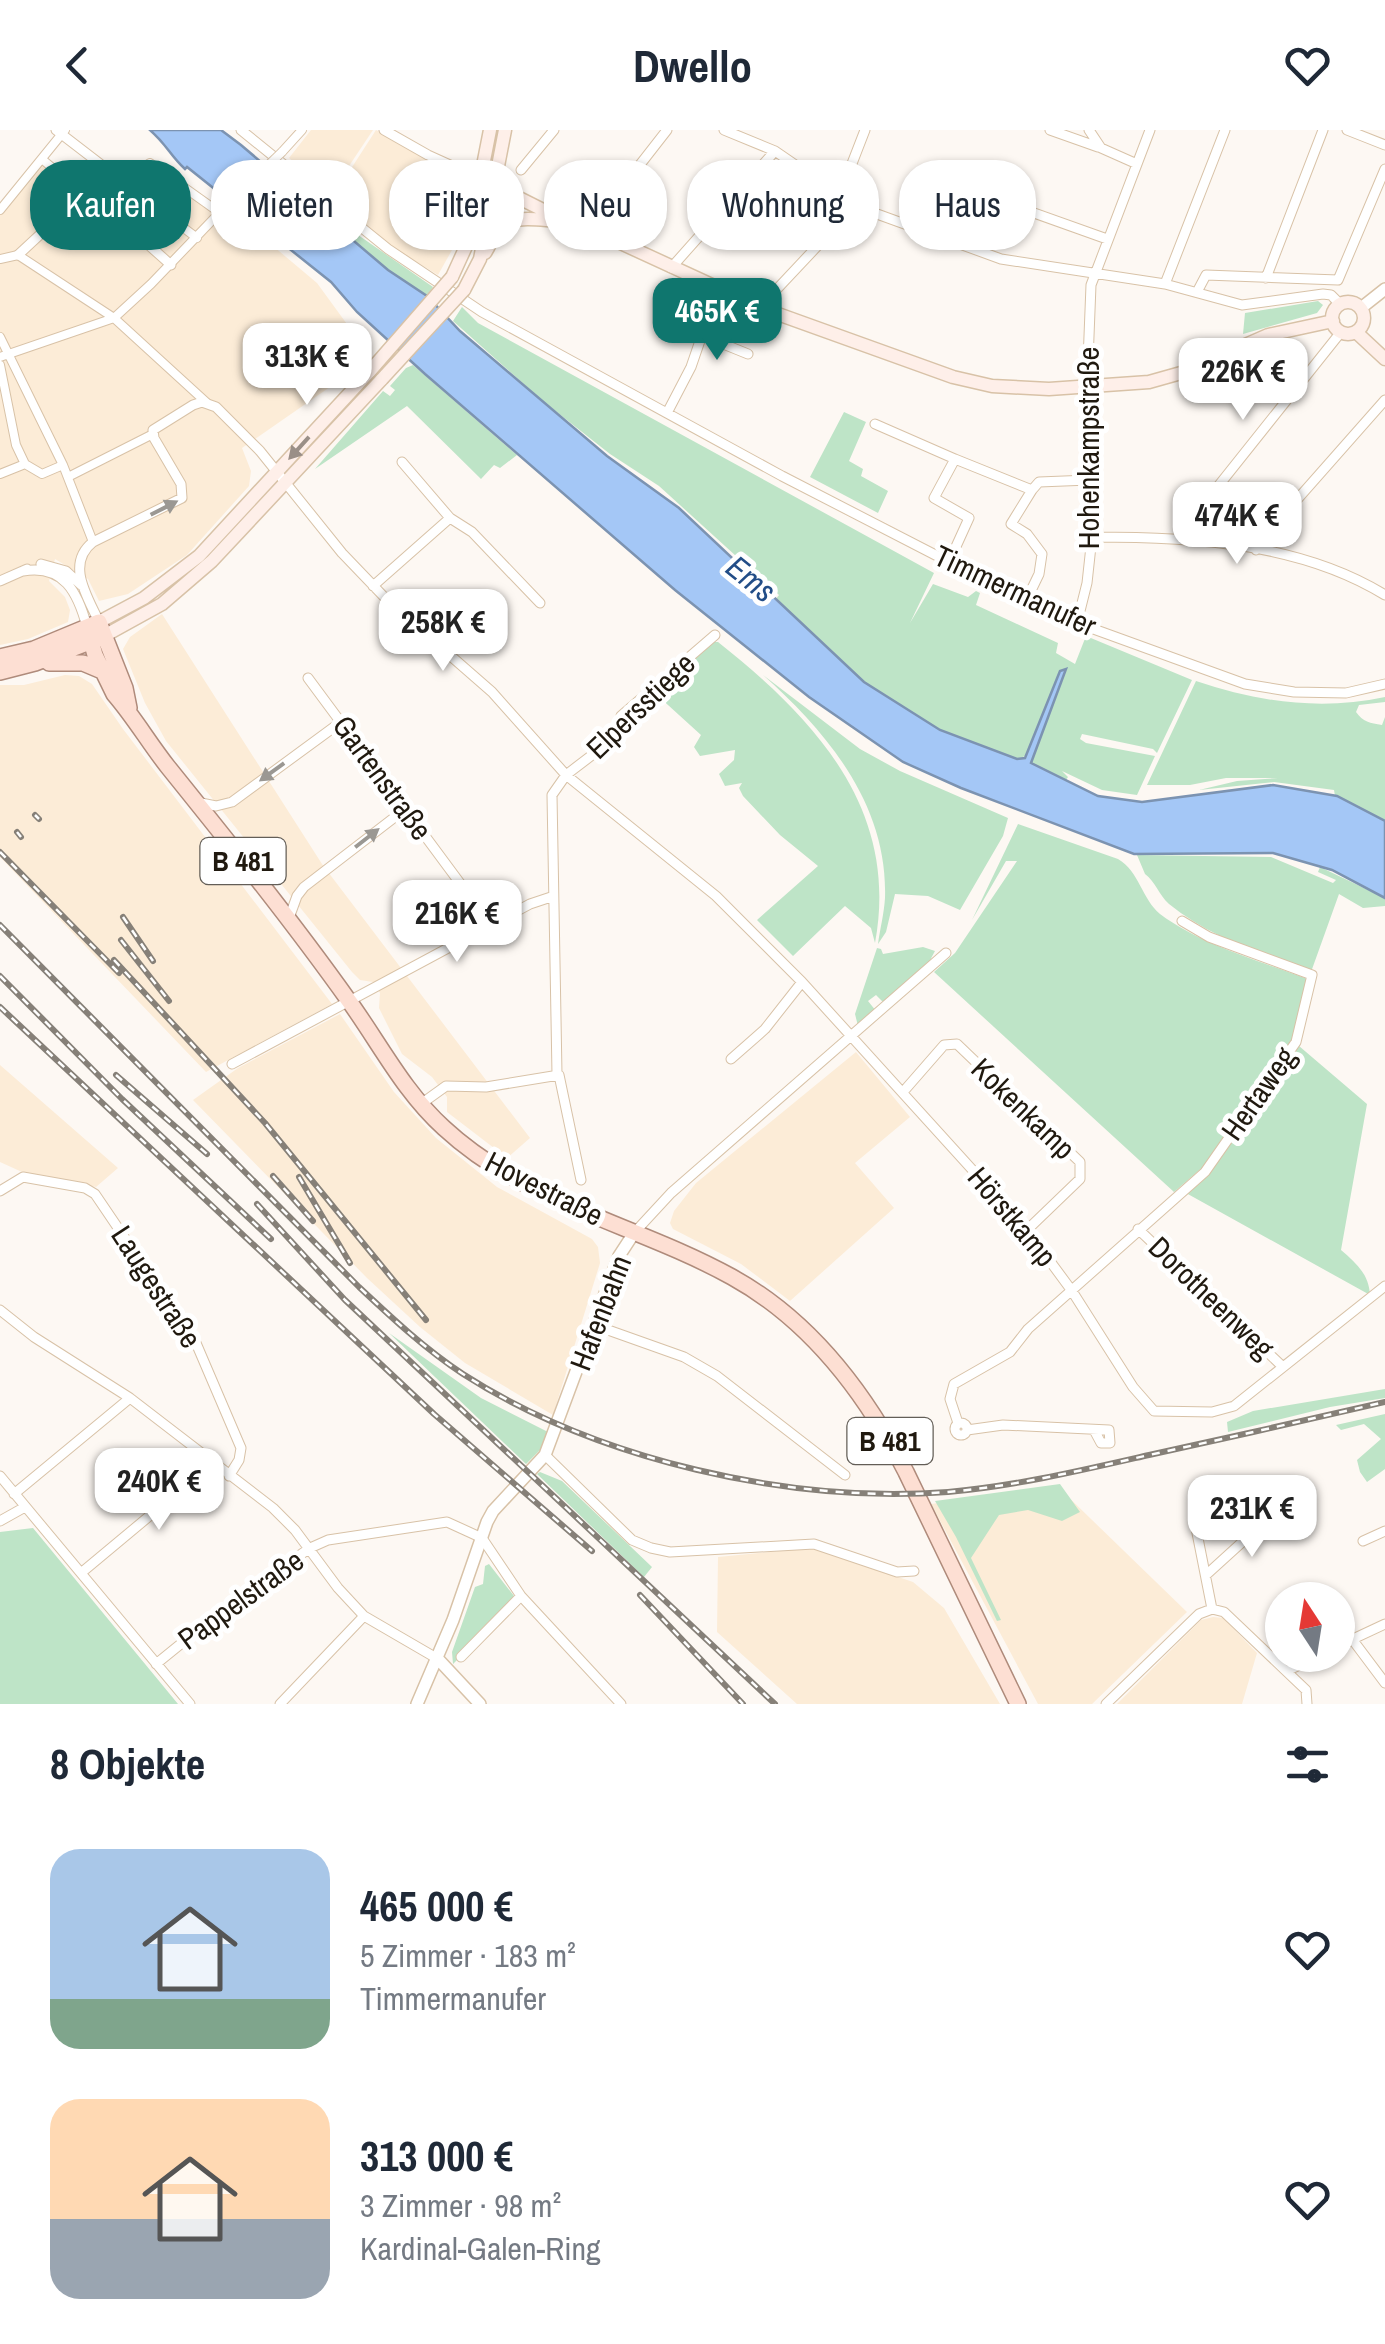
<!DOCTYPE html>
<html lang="de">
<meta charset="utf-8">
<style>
body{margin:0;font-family:"Archivo Narrow",sans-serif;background:#f2f2f3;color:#1f2937;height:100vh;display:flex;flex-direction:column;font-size:38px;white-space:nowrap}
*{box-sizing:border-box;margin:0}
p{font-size:32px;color:#747a83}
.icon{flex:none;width:55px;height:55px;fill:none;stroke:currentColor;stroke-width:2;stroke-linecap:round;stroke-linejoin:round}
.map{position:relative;height:1574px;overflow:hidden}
.details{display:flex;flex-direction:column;background:#fff;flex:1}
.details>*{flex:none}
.banner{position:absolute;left:30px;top:30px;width:1325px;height:90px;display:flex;gap:20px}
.needle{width:65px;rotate:348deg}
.buttons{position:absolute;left:1265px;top:1452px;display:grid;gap:20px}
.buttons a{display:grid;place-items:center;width:90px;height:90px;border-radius:50%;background:#fff;box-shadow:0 2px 8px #0004;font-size:50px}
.price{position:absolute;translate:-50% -85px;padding:0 22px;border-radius:20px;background:#fff;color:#222;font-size:32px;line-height:65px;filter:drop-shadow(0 2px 5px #0008)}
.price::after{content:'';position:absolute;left:50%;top:60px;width:30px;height:22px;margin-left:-15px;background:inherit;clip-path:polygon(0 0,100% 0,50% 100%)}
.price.current{background:#0f766e;color:#fff}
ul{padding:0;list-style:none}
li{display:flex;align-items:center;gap:30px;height:250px;padding:0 50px}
li span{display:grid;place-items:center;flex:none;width:280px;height:200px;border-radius:30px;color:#555}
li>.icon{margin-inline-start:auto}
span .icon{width:120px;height:120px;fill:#fffc;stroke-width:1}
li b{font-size:42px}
h2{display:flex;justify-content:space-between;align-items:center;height:120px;padding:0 50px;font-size:42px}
.chip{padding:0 35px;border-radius:40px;background:#fff;box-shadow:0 2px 8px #0004;font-size:35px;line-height:90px}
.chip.current{background:#0f766e;color:#fff}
header{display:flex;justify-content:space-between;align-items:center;height:130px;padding:0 50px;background:#fff;font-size:45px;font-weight:700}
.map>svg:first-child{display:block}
.built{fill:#fcecd7}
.green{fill:#bee4c7}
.water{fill:#a4c7f6;stroke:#7c93b1;stroke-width:2.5}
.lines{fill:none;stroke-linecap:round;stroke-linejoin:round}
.pedestrian-casing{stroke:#d8c2a7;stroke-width:10}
.minor-casing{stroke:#d8c2a7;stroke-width:11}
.tertiary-casing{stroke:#d8c2a7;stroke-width:14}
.secondary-casing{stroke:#d8c2a7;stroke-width:15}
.primary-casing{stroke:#af8b7b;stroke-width:18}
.pedestrian{stroke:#fff;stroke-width:8}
.minor{stroke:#fff;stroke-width:9}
.tertiary{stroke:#fff;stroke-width:11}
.secondary{stroke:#feefe9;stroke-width:12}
.primary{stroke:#fddfd3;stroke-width:15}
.rail-casing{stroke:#868078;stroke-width:6}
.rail{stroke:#fff;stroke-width:2.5;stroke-dasharray:8;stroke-linecap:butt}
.pedestrian-bridge-casing{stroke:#d8c2a7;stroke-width:10;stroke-linecap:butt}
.secondary-bridge-casing{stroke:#d8c2a7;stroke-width:15;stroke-linecap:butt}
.pedestrian-bridge{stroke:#fff;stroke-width:8}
.secondary-bridge{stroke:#feefe9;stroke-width:12}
.oneway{fill:#9a8f87}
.oneway2{fill:#9b9893}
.labels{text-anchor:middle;stroke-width:10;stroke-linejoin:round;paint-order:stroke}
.shield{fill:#fff;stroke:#635e57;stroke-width:2.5}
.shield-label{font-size:28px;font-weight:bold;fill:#20190f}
.street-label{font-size:30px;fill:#20190f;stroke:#fff}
.water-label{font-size:32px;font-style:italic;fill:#224d87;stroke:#fff}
</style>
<header><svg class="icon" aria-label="back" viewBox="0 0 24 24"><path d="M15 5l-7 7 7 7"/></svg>Dwello<svg class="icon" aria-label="heart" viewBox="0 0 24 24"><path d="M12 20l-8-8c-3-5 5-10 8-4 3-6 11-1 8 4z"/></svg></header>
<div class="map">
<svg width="1385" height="1574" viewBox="0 0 1385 1574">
<rect width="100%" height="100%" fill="#fdf8f3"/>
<path class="built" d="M311,0H373L331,63L289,28Z
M376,0L463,45L469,51L452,120L438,145L389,115L334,65Z
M145,32L222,86L229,79L317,153L352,201L357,219L356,231L340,250L242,318L251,341L249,356L187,425L128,464L99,471L88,449L55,429L49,451L65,467L70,480L68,492L28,509L0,515V82L43,33L82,68L78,74L102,93L129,62L130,53Z
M162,484L322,734L530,1008L507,1028L447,982V967L432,947L402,924L379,878L380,863L373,852L360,850L352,842L166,611L145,573L123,519L130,507Z
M65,545L79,546L92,554L123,599L332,874L206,942L0,727V555H24Z
M340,884L394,962L436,1008L497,1057L592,1109L598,1117L600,1133L553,1285L465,1233L420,1197L367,1148L193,970L238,938Z
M856,922L910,987L855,1033L894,1078L790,1171L741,1134L673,1099L670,1093L674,1081L696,1053Z
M0,935L118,1038L96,1057L22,1042L0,1032Z
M1058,1357L1187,1482L1092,1574H1038L931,1374Z
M812,1418L913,1452L944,1478L1000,1574H797L717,1502L718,1427Z
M1213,1487L1223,1488L1257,1523L1242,1574H1117L1201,1490Z"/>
<path class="green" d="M277,35L361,107L433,157L427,166L388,140L271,41Z
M1318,171L1323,175L1317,183L1243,204L1245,183Z
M462,177L478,193L934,443L910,493L933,454L968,467L976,461L980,463L976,475L1058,513L1056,523L1075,534L1086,506L1192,550L1157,623L1153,619L1082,604L1080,609L1086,613L1155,626L1137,665L1102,660L1062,641L1068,647L1066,650L1030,633L1065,540L1029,624L1017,630L940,600L864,552L775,470L779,465L659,356L610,324L544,272L453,191Z
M413,235L517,325L500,338L494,335L481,349L407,276L315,339L383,261L390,266L395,260L390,256L406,238Z
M844,282L866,292L849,331L863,339L861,346L888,361L878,383L810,347Z
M713,512H718C814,588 900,679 875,813L871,798L845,776L793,826L757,790L818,736L780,705L743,666L739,658L742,653L725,656L719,644L734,630L735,620L700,626L694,617L701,605L657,565L636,582L632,580Z
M763,545L860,619L900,641L1008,688L1003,706L960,780L928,766L895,764L886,802L878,814C880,799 884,784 885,768C888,675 828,603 763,545Z
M1196,551C1258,572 1321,581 1385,567V572L1359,575L1356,582C1363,592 1370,593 1382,595L1385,587V691L1335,666L1334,660L1274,652L1199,660L1237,651L1278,648H1226L1190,655H1147Z
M1018,694L1118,729C1139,741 1142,769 1160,784C1203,816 1261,831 1310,850L1294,911L1227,1006L1203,1037L1174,1062L934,842L955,823L1017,731H1006L972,790Z
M1137,725L1271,727L1333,753L1336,750L1318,742L1320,737L1385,768V776L1363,778L1339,764L1311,842C1261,823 1211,808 1169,774C1159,765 1155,751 1145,744Z
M923,817L935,821L928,834L880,875L883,872L876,865L868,871L876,881L858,896L855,884L877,818L881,819L883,824Z
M1299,916L1367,974L1341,1120C1356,1133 1369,1144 1370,1165L1186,1063L1208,1046Z
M389,1203L481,1268L548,1302L540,1320L526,1334Z
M1385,1259V1268L1330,1277L1228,1302L1227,1292L1253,1281Z
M1385,1284V1339L1367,1352L1360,1342L1357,1330L1381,1309L1364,1294L1341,1300L1336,1295Z
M540,1342L562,1351L652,1437L644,1447L537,1344Z
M1060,1354L1080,1382L1062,1391L1028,1380L999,1385L971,1428L1001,1490L997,1491L956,1407L935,1371Z
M33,1398L178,1574H0V1402Z
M489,1434L514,1466L456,1525L458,1529L453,1534L452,1522L475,1457L483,1454L485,1436Z"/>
<path class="water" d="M150,0H221L241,15L388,140L427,166L460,201L607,326L679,378L864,552L940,600L1017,629L1025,628L1060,541L1066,539L1031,633L1098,666L1142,672L1273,655L1337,666L1385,691V768L1332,740L1273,723L1134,724L961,658L903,632L809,567L675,460L425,244L357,182L331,152L187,37L185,39C169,24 168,16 150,0Z"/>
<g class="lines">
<g class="pedestrian-casing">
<path id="pedestrian" d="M282,22L302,0
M43,30L80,61
M142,38L150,33L220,83
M151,73L197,108
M0,80L65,0
M0,129L18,125L114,188L207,273
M0,207L63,335L93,412
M0,227L114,188L151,154L224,78
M0,235L16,315L25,334L42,344L63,335
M0,344L25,334
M68,347L153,304"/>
</g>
<g class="minor-casing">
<path id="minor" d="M56,0L151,73
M241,0L388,119L482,182L782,346L949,432L1077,493L1245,554L1294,562L1346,563L1385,554
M384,0L428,25L481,49
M724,0L775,21L855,76L1001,129L1165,154L1242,175L1323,164L1331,165L1340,174
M1050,0L1098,17
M1089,0L1101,18L1137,34
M1347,0L1385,15
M521,40L554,0
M80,61L113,83L171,135
M839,67L865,0
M589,100L667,0
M919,100L937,57L941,52H947L1107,109
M18,125L60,86L100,35
M671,138L775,21
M1266,148L1323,0
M1165,154L1225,0
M1197,162L1206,145L1338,150L1385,39
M764,179L777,159L855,76
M662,184L703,202L691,237L667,283
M701,205L748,224
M875,294L955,329L934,368L969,388L949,432
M955,329L1032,360L1039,352L1089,350
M402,332L450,388
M1092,407C1190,407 1299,412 1385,465
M1182,407L1188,394L1341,202
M1256,420L1264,407L1385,270
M41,434L66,441L81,455
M23,441C64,434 78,463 87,497
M0,451L27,439
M373,456L450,388L472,402L540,473
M1027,469L1039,444L1042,424L1027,404L1011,394L1032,360
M99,492C88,467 65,434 93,412L182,368L181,354L154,308L153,300L193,275L202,272L216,277L260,321L342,423L389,472L492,562L566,645L716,766L802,852L1027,1100L1072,1161L1133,1257L1154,1281L1212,1282L1234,1276L1385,1156
M1077,493L1087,453L1092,407L1087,257L1091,155L1150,0
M308,548L491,795
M201,673L216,676L232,672L341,592
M289,788L297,766L304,757L404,680
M731,929L765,899L802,852
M232,934L530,774L551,767
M557,944L552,665L566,645L613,609L621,586L715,505
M903,962L944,915L957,914L1080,1032V1049L1027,1100
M421,974L446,956L486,957L559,945L581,1050
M0,1061L23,1047L85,1058L95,1064L196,1213L241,1318L239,1330L229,1346
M1138,1099L1283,1237
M634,1103L671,1063L946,823
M0,1180L34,1207L130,1268L273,1378L295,1400L338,1458L364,1486L438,1529
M594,1195L684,1227L717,1246L845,1345
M955 1299a6 6 0 1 1 12 0a6 6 0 1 1-12 0Z
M958,1293L950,1269L954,1254L1010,1222L1028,1199L1205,1042L1296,912L1312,845L1209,807L1182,791
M967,1300L1003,1295L1109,1300L1110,1313H1101L1094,1300
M545,1325L632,1410L651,1418L670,1422L814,1414L897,1442L914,1441
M0,1346L190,1574
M14,1364L130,1268
M0,1391L25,1377
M1196,1398L1212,1479
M1363,1411L1385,1401
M81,1443L213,1333
M1206,1445L1272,1385
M1212,1479L1224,1482L1306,1560L1307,1574
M1352,1509L1385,1553
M1338,1516L1385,1494
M461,1527L521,1466
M156,1534L230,1474L310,1418L328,1410L447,1392L482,1408L521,1466L621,1574
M1287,1541L1320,1525
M280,1574L364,1486
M1106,1574L1199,1484L1212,1479"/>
</g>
<g class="tertiary-casing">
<path id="tertiary" d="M1361,178L1385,159
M438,1529L480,1574
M417,1574L453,1490L487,1392L493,1381L545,1325L619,1126L634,1103"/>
</g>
<g class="secondary-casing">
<path id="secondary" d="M481,49L565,91L614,110L764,179L953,247L992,256L1049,259L1149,252L1181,243L1268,205L1333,191
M485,123C490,116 491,109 496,102C510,83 538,90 557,91
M452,147L468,112L490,0
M464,160L480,129L505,0
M1332 188a16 16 0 1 1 32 0a16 16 0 1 1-32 0Z
M1356,202L1385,229
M99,492L144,468L199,426L370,241
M104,506L162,474L212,431L382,249"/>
</g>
<g class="primary-casing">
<path id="primary" d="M87,497L95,525L114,564C134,587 149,613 168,637C230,714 292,791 349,871C380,914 404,962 444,998C526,1074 636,1094 732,1147C810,1190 866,1264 906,1342L1018,1574
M0,527L34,519L99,492L125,558L129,578
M49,533H83L102,541
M0,542L35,533L100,508"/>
</g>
<use href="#pedestrian" class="pedestrian"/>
<use href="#minor" class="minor"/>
<use href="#tertiary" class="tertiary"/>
<use href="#secondary" class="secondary"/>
<use href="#primary" class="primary"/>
<g class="rail-casing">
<path id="rail" d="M35,685L39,689
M17,702L21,707
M0,722L119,843
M123,787L153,831
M0,795L359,1157C392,1188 425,1219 463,1244C597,1330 790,1374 948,1362C1016,1356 1083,1340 1149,1325C1228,1308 1306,1290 1385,1272
M121,810L169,871
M114,830L265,993L426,1190
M0,846L122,969L271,1109
M0,877L434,1284L592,1421
M116,945L207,1024
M273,1046L313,1091
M299,1047L350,1133
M257,1074L345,1170L775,1574
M640,1465L743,1574"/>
</g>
<use href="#rail" class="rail"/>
<g class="pedestrian-bridge-casing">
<path id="pedestrian-bridge" d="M224,78L282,22"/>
</g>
<g class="secondary-bridge-casing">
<path id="secondary-bridge" d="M370,241L452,147
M382,249L464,160"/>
</g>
<use href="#pedestrian-bridge" class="pedestrian-bridge"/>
<use href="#secondary-bridge" class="secondary-bridge"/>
</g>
<defs><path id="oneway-solid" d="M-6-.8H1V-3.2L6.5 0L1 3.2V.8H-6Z" transform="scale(2.5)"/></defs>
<use class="oneway" href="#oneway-solid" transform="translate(299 318) rotate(132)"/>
<g class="oneway2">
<use href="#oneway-solid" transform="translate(164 378) rotate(-27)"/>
<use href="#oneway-solid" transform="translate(272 642) rotate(144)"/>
<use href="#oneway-solid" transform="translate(367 708) rotate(-38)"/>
</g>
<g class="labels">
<g class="shield">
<rect x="200.5" y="708" width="85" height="46" rx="8"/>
<rect x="847.5" y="1288" width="85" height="46" rx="8"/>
</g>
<g class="shield-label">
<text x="243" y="741">B 481</text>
<text x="890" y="1321">B 481</text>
</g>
<g class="street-label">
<text transform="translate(1089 318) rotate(-90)" y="10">Hohenkampstraße</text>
<text transform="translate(1015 461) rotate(25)" y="10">Timmermanufer</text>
<text transform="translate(641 576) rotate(-44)" y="10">Elpersstiege</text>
<text transform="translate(382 648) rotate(54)" y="10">Gartenstraße</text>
<text transform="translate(1259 964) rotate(-55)" y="10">Hertaweg</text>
<text transform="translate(1023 979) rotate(44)" y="10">Kokenkamp</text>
<text transform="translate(544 1059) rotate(27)" y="10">Hovestraße</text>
<text transform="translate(1012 1087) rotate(50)" y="10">Hörstkamp</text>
<text transform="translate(156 1157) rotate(57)" y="10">Laugestraße</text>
<text transform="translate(1211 1168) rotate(44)" y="10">Dorotheenweg</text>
<text transform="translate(601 1183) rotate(-69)" y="10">Hafenbahn</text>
<text transform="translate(241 1470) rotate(-36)" y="10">Pappelstraße</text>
</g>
<g class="water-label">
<text transform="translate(751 449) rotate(39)" y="11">Ems</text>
</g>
</g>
</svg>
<div class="buttons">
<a><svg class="needle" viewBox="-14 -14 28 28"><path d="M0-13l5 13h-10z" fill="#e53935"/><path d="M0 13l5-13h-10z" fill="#747a83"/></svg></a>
</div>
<b class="price current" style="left:717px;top:233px">465K €</b>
<b class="price" style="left:307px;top:278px">313K €</b>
<b class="price" style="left:1243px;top:293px">226K €</b>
<b class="price" style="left:1237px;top:437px">474K €</b>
<b class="price" style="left:443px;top:544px">258K €</b>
<b class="price" style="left:457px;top:835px">216K €</b>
<b class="price" style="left:159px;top:1403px">240K €</b>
<b class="price" style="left:1252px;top:1430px">231K €</b>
<div class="banner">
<a class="chip current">Kaufen</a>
<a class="chip">Mieten</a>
<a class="chip">Filter</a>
<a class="chip">Neu</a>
<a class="chip">Wohnung</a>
<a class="chip">Haus</a>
</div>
</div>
<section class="details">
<h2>8 Objekte<svg class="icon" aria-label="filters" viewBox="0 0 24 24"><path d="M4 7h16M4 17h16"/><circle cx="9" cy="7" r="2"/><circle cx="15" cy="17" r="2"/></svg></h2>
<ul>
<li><span style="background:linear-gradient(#a9c7e8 75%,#7fa58c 0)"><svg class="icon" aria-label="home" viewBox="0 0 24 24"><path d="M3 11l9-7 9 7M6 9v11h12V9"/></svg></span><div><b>465 000 €</b><p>5 Zimmer · 183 m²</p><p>Timmermanufer</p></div><svg class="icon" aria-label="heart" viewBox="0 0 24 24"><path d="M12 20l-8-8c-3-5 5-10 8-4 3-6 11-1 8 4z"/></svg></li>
<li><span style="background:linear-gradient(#ffd9b3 60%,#9aa5b1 0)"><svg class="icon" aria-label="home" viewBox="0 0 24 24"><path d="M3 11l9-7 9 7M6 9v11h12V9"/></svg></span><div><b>313 000 €</b><p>3 Zimmer · 98 m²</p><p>Kardinal-Galen-Ring</p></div><svg class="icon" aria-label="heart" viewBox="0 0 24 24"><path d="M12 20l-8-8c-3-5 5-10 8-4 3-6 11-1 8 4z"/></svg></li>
</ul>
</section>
